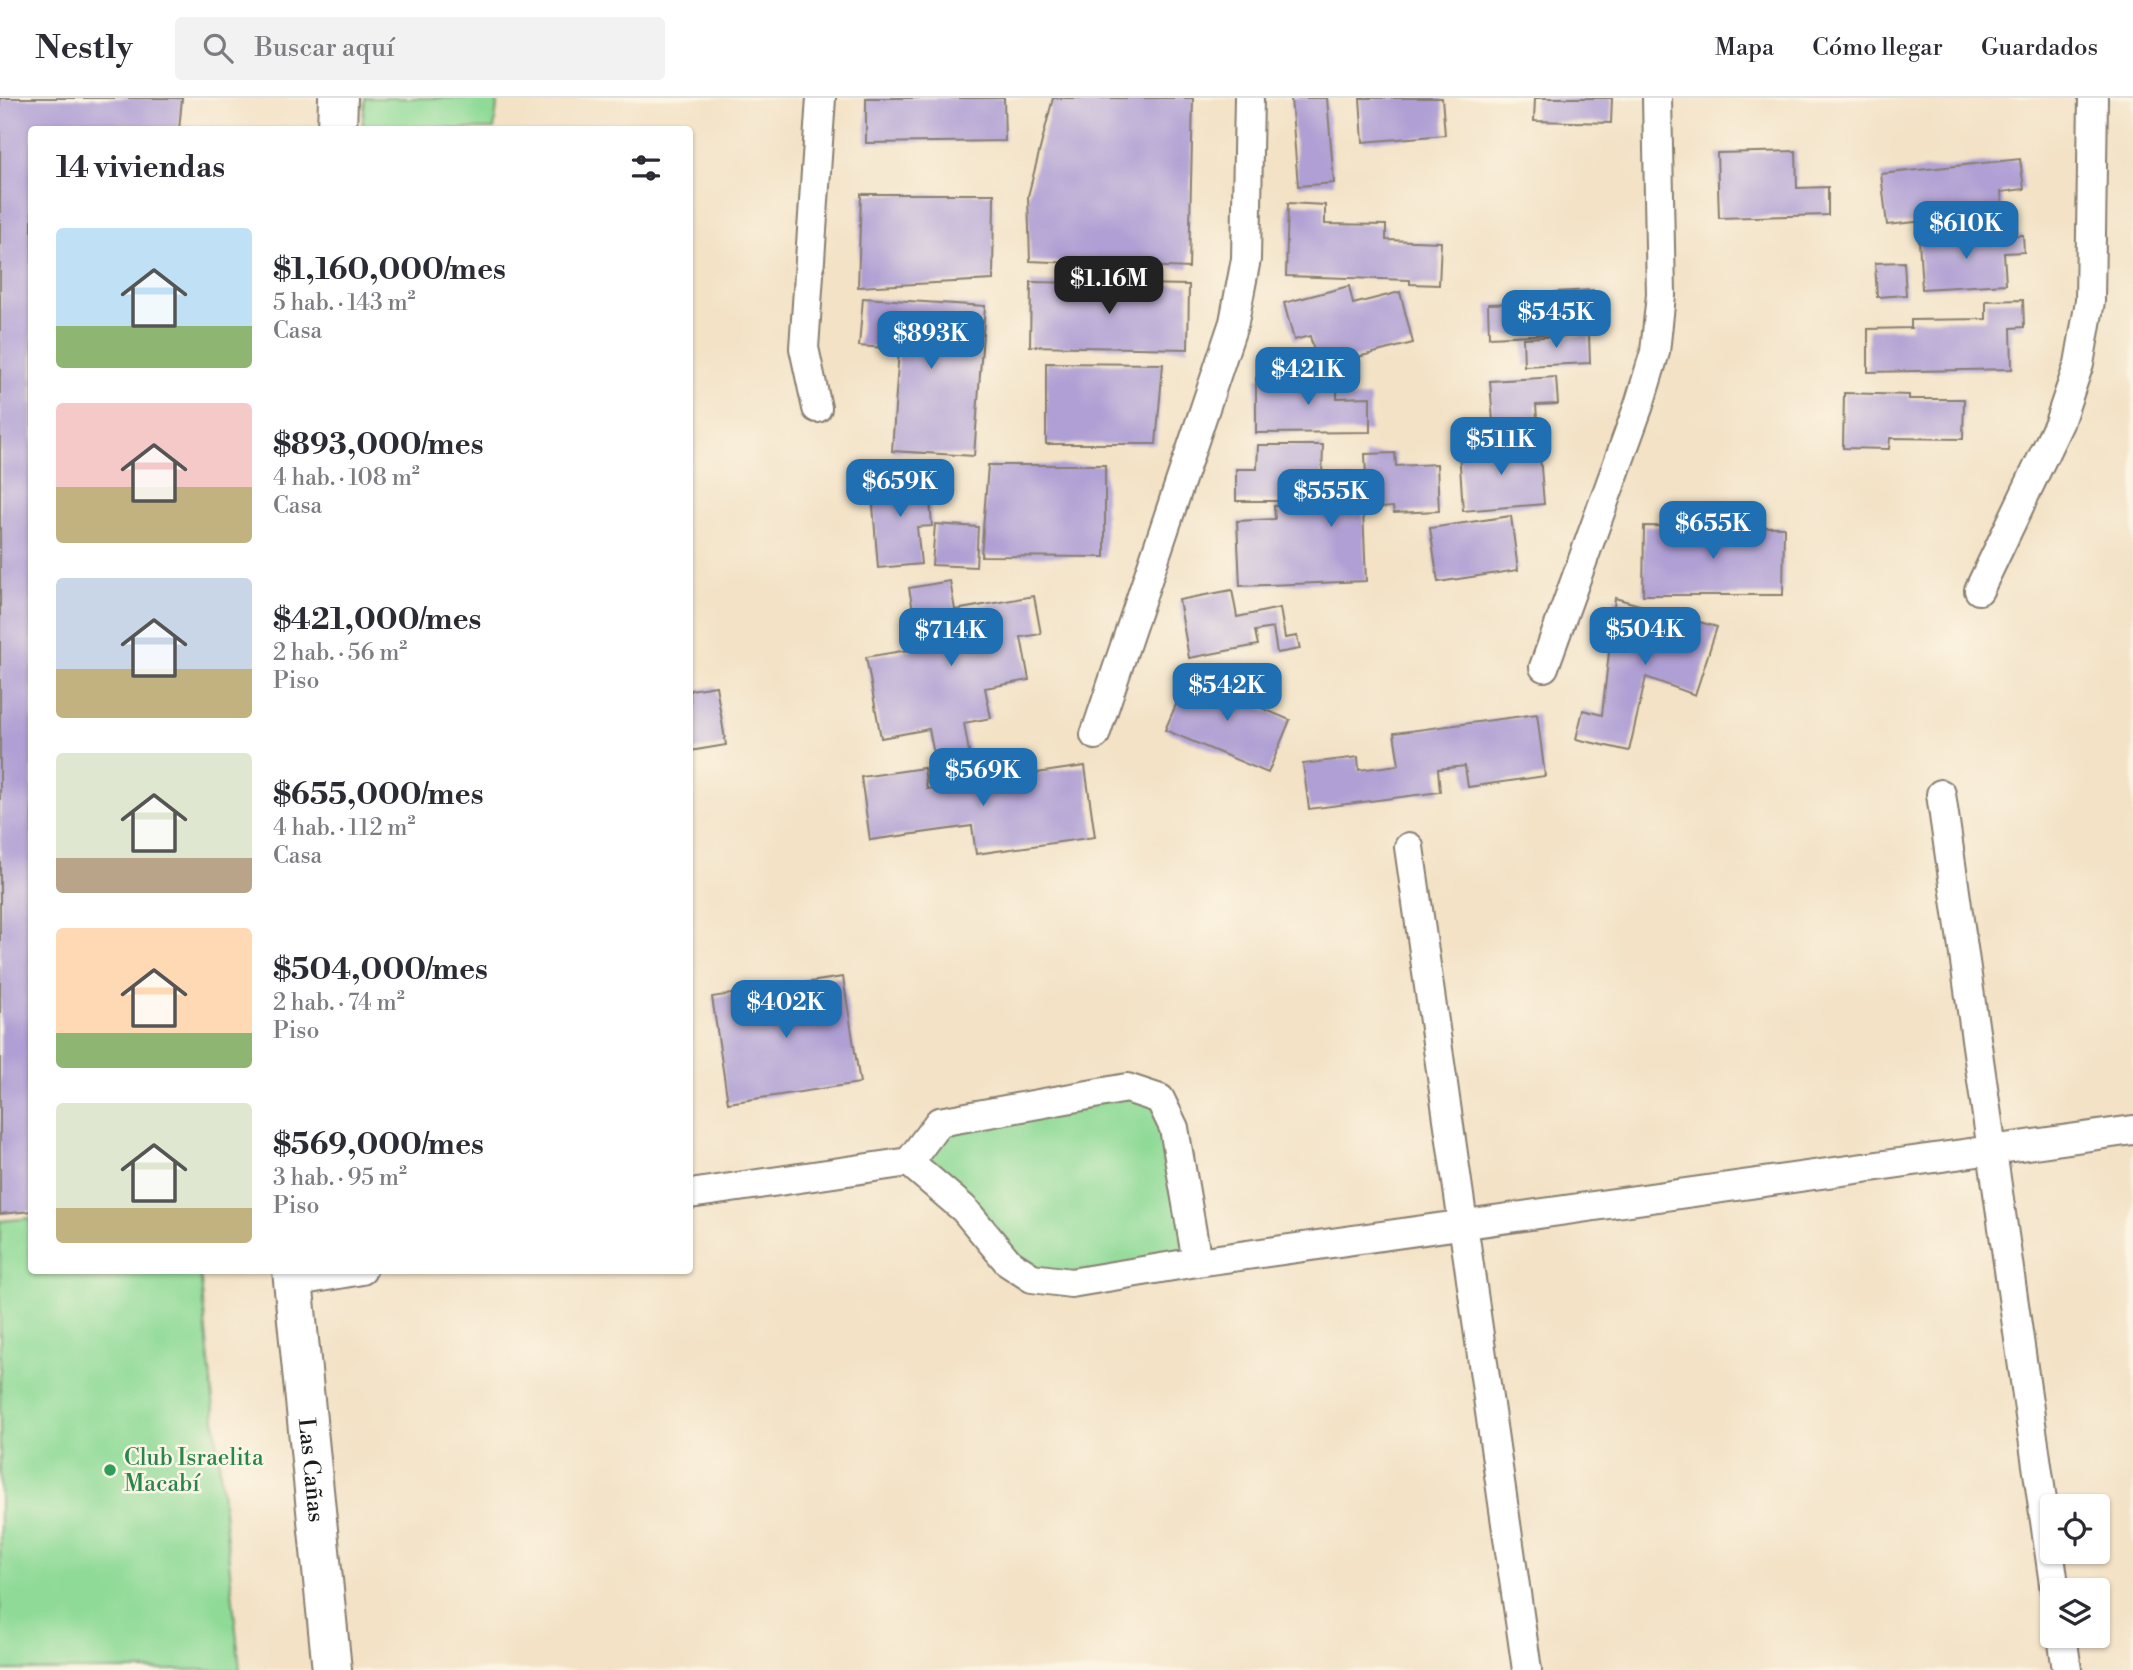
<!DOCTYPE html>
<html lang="es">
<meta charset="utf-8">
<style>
body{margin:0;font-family:"Libre Bodoni",serif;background:#f2f2f3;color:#2b2b33;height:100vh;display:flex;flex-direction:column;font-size:26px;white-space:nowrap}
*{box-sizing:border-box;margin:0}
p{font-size:23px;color:#7c7c81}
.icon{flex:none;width:38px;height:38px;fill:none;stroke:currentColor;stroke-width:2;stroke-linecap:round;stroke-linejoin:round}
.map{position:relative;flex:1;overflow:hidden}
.sheet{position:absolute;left:28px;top:28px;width:665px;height:1148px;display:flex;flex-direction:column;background:#fff;border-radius:7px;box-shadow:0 2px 5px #0004}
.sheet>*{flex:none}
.controls{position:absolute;left:2040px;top:1396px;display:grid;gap:14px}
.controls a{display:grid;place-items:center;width:70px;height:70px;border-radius:7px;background:#fff;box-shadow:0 2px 5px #0004;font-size:35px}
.price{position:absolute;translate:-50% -60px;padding:0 16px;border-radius:14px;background:#1f6fb2;color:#fff;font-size:23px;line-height:46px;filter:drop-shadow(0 2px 4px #0008)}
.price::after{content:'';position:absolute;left:50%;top:42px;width:21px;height:16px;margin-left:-10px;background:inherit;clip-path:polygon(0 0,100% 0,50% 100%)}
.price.active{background:#222;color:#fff}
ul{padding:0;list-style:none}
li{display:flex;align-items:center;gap:21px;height:175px;padding:0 28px}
li span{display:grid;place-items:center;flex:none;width:196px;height:140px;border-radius:7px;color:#555}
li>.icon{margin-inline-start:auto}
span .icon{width:84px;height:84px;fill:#fffc;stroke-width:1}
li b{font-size:30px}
h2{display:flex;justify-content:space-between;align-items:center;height:84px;padding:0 28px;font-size:30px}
header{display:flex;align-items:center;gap:42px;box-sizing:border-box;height:98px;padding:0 35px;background:#fff;border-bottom:2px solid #e1e1e2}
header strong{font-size:33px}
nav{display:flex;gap:38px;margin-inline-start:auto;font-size:24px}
.search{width:490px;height:63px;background:#f2f2f3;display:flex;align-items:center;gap:18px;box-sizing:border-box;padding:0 24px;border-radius:7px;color:#7c7c81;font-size:26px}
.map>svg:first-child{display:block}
.green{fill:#8fda97;stroke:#567b5a;stroke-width:2}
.building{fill:#af9fd4}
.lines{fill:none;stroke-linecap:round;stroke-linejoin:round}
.street-casing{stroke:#887f71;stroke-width:32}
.secondary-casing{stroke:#887f71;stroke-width:42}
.street{stroke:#fff;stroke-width:28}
.secondary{stroke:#fff;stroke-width:38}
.leisure-dot{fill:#2e9e5b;stroke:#fcf5e5;stroke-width:2.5}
.labels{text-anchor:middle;stroke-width:5;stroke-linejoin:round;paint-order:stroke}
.leisure-label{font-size:23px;fill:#27864d;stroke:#fcf5e5;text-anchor:start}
.street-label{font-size:23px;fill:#1c1c1c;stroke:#fcf5e5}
</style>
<header>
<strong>Nestly</strong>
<div class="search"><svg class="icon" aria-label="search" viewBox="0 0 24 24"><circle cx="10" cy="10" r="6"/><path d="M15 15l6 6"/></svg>Buscar aquí</div>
<nav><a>Mapa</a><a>Cómo llegar</a><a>Guardados</a></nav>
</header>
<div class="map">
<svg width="2133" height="1572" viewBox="0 0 2133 1572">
<rect width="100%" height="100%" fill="#fcf5e5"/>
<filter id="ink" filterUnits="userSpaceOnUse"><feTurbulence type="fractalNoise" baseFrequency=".0143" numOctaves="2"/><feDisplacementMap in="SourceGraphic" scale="14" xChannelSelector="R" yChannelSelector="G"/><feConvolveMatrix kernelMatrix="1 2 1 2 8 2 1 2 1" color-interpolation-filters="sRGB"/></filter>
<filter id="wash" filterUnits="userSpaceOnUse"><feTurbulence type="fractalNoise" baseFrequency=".00686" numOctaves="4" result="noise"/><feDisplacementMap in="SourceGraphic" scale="28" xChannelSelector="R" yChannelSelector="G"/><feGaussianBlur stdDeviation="1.57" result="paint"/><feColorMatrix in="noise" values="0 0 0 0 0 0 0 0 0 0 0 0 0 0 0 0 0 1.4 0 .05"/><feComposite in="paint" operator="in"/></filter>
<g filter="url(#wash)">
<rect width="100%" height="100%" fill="#f3e2c6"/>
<path class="green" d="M365,0H498L494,31H362Z
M1127,990L1160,1001L1197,1164L1032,1180L909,1064L939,1024Z
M31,1120L32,1172L200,1173L240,1572H0V1123Z"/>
<g id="blocks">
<path class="building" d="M0,0H182L179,32H32V1113L0,1116Z
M866,0H1004L1005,43L866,45Z
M1053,0H1193L1189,170L1030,163L1028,98Z
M1291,0H1327L1334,85L1298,88Z
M1360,0H1442L1445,37L1363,44Z
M1535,0H1612L1611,25L1534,23Z
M1796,53L1797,90L1828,89V117L1719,120L1717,55Z
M2020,61L2024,91L2001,94L2003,115L1887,127L1881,76Z
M861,96H994L993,182L858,189Z
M1288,105L1325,107V126L1386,127V142L1441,144L1439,187L1410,186V182L1286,178Z
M2023,137L2024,154L2004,155L2006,186L1922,191L1919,142Z
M1904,164L1906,197L1877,199L1875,165Z
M1031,184L1189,187L1188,251L1030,248Z
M1349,188L1353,206L1400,194L1413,245L1318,269L1310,238L1294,242L1284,205Z
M1593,192L1595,234L1489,239L1488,206L1556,204L1555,194Z
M863,200L985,208L974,358L892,353L899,251L859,248Z
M2023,202L2024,229L2011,230L2012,271L1868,274V231L1911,230V222L1986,221V203Z
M1589,237L1590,265L1524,268L1523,240Z
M1046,265L1163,266L1156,346H1046Z
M1337,279V300L1370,299V334L1256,335V280Z
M1556,279L1558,306L1536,307L1538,334L1494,337L1490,283Z
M1844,295L1909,297V301H1964L1963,341L1890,340L1889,351L1843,350Z
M1539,345L1544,406L1463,413L1459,352Z
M1258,347H1323L1322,380H1353V403H1236V371H1257Z
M1395,355L1396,368L1437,366L1439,413L1394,415L1393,409L1363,411L1366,483L1240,488L1237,423L1275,421L1274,408L1367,404L1365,356Z
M988,367H1105V459L981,458Z
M928,378L932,428L917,429L921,466L878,470L871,383Z
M1511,418L1518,472L1438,484L1430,430Z
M935,426L978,429L976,469L932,467Z
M1644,428L1784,429L1783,497H1643Z
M950,483L955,512L1034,498L1041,536L1021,539L1029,582L985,590L991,620L964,625L970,660L936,667L929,631L881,640L866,559L920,550L909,490Z
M1232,492L1237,519L1280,510L1285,540L1297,538L1300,551L1277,555L1273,530L1255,533L1258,547L1189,560L1179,502Z
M1615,500L1717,529L1695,597L1646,579L1629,653L1576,641L1583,612L1602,617Z
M1190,574L1254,601L1252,606L1290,622L1268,675L1165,632Z
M716,588L726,647L690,653V592Z
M1537,616L1545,678L1468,689L1465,668L1438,671L1440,694L1309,711L1303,666L1358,659L1359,672L1399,667L1394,635Z
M1085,668L1095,739L976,756L972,728L870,742L861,679L924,670L927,691Z
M843,879L860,985L728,1005L712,899Z"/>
</g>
</g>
<g filter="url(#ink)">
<use href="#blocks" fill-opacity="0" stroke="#887f71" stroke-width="2"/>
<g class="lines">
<g class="street-casing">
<path id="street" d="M817,310L804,250L821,0
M1979,492L2059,325L2079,266L2090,203L2093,0
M1544,569L1639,307L1655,254L1661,197L1657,0
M1095,637L1234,224L1246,161L1249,0
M1941,696L2055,1493
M1409,749L1527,1572
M909,1064L964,1111L1009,1165L1032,1180L1071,1185L1197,1164L2133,1032
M690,1096L909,1064L939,1024L1127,990L1160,1001L1174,1030L1197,1164
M292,1184L362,1172
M2062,1538L2067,1572"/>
</g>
<g class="secondary-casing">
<g id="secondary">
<path d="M337,32L338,0"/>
<path id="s1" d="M292,1172L332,1572"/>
</g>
</g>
<use href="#street" class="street"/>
<use href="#secondary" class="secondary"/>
</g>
</g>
<circle class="leisure-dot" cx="110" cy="1372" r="7"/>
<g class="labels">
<g class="leisure-label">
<text x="124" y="1367">Club Israelita<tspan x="124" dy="26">Macabí</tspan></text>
</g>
<g class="street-label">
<text dy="8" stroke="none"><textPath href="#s1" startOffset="201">Las Cañas</textPath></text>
</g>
</g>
</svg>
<div class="controls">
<a><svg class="icon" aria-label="locate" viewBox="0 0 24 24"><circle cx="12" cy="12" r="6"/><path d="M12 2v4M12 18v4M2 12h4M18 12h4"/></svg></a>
<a><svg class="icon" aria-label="layers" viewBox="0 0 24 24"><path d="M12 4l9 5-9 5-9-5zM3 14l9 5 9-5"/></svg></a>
</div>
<b class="price" style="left:1966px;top:163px">$610K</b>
<b class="price active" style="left:1109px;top:218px">$1.16M</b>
<b class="price" style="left:1556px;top:252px">$545K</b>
<b class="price" style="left:931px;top:273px">$893K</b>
<b class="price" style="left:1308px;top:309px">$421K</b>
<b class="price" style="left:1501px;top:379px">$511K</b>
<b class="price" style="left:900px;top:421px">$659K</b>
<b class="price" style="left:1331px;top:431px">$555K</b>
<b class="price" style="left:1713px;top:463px">$655K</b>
<b class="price" style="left:1645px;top:569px">$504K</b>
<b class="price" style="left:951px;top:570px">$714K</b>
<b class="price" style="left:1227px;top:625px">$542K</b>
<b class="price" style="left:983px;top:710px">$569K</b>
<b class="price" style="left:786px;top:942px">$402K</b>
<section class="sheet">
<h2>14 viviendas<svg class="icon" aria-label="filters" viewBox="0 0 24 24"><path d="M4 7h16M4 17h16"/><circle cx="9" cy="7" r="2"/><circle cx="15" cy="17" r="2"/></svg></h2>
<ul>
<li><span style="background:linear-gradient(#bfe0f5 70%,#8fb573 0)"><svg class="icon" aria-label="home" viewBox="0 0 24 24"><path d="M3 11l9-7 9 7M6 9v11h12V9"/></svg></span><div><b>$1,160,000/mes</b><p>5 hab. · 143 m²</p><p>Casa</p></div></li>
<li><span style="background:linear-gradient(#f6c9c9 60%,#c2b280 0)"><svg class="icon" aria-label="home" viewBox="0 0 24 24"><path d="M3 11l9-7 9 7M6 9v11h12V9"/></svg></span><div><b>$893,000/mes</b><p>4 hab. · 108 m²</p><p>Casa</p></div></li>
<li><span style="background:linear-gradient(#c9d6e8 65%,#c2b280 0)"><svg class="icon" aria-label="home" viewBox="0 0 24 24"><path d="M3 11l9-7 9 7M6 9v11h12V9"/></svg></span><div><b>$421,000/mes</b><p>2 hab. · 56 m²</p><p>Piso</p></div></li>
<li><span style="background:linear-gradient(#dfe7d0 75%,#b9a48a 0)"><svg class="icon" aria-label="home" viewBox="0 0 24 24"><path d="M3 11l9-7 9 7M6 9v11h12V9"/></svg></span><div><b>$655,000/mes</b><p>4 hab. · 112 m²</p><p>Casa</p></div></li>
<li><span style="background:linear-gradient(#ffd9b3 75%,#8fb573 0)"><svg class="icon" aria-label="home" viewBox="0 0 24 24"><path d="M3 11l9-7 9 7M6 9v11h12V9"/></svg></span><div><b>$504,000/mes</b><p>2 hab. · 74 m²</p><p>Piso</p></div></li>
<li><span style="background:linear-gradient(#dfe7d0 75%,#c2b280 0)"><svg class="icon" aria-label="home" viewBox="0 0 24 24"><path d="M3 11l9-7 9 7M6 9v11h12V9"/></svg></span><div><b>$569,000/mes</b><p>3 hab. · 95 m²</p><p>Piso</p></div></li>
</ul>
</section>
</div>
